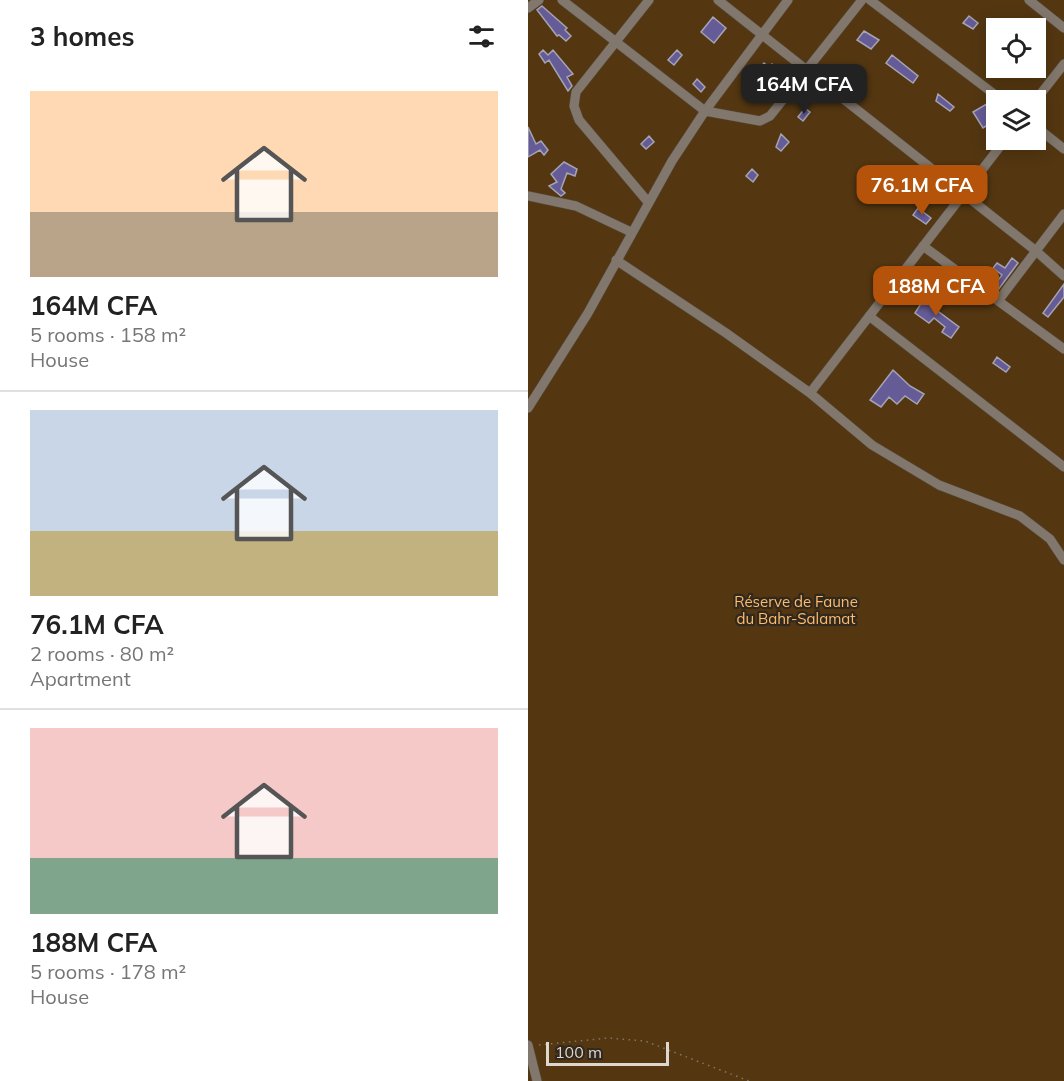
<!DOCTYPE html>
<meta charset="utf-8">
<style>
body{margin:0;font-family:Mulish,sans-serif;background:#f2f2f2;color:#222;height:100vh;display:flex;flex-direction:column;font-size:22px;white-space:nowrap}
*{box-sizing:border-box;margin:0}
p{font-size:20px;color:#767676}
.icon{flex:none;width:33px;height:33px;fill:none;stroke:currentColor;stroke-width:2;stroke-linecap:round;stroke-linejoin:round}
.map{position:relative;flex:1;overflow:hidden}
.drawer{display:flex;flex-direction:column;background:#fff;width:528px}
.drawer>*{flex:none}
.buttons{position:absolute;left:458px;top:18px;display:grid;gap:12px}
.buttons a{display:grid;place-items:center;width:60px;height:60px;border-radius:0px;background:#fff;box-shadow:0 3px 15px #0003;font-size:30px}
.scale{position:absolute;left:18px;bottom:15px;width:123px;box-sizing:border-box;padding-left:6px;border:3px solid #ddd7d0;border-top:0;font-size:16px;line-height:21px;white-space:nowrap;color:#ddd7d0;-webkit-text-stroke:4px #31281e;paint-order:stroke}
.price{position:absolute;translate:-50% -51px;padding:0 14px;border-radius:12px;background:#b45309;color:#fff;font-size:20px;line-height:39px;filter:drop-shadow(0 2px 3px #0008)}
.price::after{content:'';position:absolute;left:50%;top:36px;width:18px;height:14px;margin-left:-9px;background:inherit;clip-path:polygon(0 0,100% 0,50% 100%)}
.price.current{background:#222;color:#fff}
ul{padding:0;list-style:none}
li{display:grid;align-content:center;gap:12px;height:318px;padding:0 30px}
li+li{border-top:2px solid #e0e0e0}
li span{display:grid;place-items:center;height:186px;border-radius:0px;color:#555}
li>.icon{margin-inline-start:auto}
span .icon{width:108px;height:108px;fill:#fffc;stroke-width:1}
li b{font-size:26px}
h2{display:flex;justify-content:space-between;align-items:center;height:72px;padding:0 30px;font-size:26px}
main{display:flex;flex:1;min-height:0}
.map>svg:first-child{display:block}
.green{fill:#543711;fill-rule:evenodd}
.building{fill:#655c97;stroke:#a5a4b4;stroke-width:1.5}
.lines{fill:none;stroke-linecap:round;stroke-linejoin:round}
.minor-casing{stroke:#564e46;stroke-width:10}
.path{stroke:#7f776e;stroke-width:1.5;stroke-dasharray:1.5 4.5;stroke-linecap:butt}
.minor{stroke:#82776c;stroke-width:9}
.labels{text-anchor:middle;stroke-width:4.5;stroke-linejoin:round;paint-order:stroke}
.park-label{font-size:15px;fill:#fdbb6b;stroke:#31281e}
</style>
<main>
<section class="drawer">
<h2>3 homes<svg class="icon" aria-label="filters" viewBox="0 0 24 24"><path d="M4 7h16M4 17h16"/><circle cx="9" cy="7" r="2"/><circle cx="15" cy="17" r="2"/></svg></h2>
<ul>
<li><span style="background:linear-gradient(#ffd9b3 65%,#b9a48a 0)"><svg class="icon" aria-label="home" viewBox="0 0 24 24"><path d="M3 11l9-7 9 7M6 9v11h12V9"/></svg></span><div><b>164M CFA</b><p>5 rooms · 158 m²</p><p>House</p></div></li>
<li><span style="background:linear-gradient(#c9d6e8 65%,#c2b280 0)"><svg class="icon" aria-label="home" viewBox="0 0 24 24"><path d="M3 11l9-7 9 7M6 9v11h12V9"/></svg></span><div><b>76.1M CFA</b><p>2 rooms · 80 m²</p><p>Apartment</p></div></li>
<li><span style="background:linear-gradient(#f6c9c9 70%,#7fa58c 0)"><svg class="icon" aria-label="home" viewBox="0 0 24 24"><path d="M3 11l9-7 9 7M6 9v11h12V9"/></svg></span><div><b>188M CFA</b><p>5 rooms · 178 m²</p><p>House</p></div></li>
</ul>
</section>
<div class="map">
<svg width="536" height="1081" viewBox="0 0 536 1081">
<rect width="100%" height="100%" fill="#3b3227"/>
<path class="green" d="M0,0H536V1081H0ZM468,28H507V68H468ZM468,100H507V140H468Z"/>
<path class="building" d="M14,6L39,28L37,30L43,36L38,41L31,35L29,36L9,10Z
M441,16L450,23L445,29L435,23Z
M185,17L198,28L186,43L173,32Z
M336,31L351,40L343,49L329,40Z
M15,50L20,55L25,50L45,74L39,77L44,86L40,91L21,60L17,63L11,54Z
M149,50L154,55L146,65L140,60Z
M364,55L390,76L385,83L358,63Z
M236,63L241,67L244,64L252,70L232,90L221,81Z
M169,79L177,87L173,92L165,84Z
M277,86L282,90L276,98L270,94Z
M410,94L426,107L422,111L408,101Z
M462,102L468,111V120L455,128L445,112Z
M277,108L282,112L275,121L270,117Z
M0,127L8,144L13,141L20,150L16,155L12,150L0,157Z
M253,134L261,142L253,151L248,147Z
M121,136L126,142L118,149L113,144Z
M36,162L49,169L47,176L39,173L33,189L37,193L33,196L21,186L29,182L23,174Z
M224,169L230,175L225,182L218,176Z
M354,171L360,177L354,182L348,176Z
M390,208L403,218L398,224L385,215Z
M484,258L490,263L470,290L465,287L474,275L465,268L469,263L477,268Z
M536,284V297L520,317L515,313Z
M397,297L406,303L403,306L431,327L423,338L414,332L417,327L406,318L401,323L387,313Z
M469,357L482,367L478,372L465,363Z
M365,370L382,386L396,394L389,404L377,396L369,404L361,397L353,407L342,400Z"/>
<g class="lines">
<g class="minor-casing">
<path id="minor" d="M34,0L177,111L232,121L242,116L334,0
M190,0L508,251L536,276
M342,0L474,100
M501,0L536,28
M0,8L11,0
M507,101L536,64
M507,126L536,149
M0,196L48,206L103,232
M120,202L51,120L46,106L48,92L121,0
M395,246L536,349
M88,260L198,333L282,393L344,445L411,485L492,516L522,539L536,560
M470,301L536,214
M341,316L536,467
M282,393L477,140
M0,408L60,313L144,161L177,111L260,0
M0,1045L9,1081"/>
</g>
<path class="path" d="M11,1045L80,1038L117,1041L221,1081"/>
<use href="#minor" class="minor"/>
</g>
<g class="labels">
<g class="park-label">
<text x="268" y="607">Réserve de Faune<tspan x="268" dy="17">du Bahr-Salamat</tspan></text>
</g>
</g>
</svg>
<div class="buttons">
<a><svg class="icon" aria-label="locate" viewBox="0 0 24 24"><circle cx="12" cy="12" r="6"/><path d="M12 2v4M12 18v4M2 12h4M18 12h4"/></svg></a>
<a><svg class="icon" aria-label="layers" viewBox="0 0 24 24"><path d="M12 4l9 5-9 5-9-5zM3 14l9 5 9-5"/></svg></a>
</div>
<div class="scale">100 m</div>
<b class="price current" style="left:276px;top:115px">164M CFA</b>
<b class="price" style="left:394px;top:216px">76.1M CFA</b>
<b class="price" style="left:408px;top:317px">188M CFA</b>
</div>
</main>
